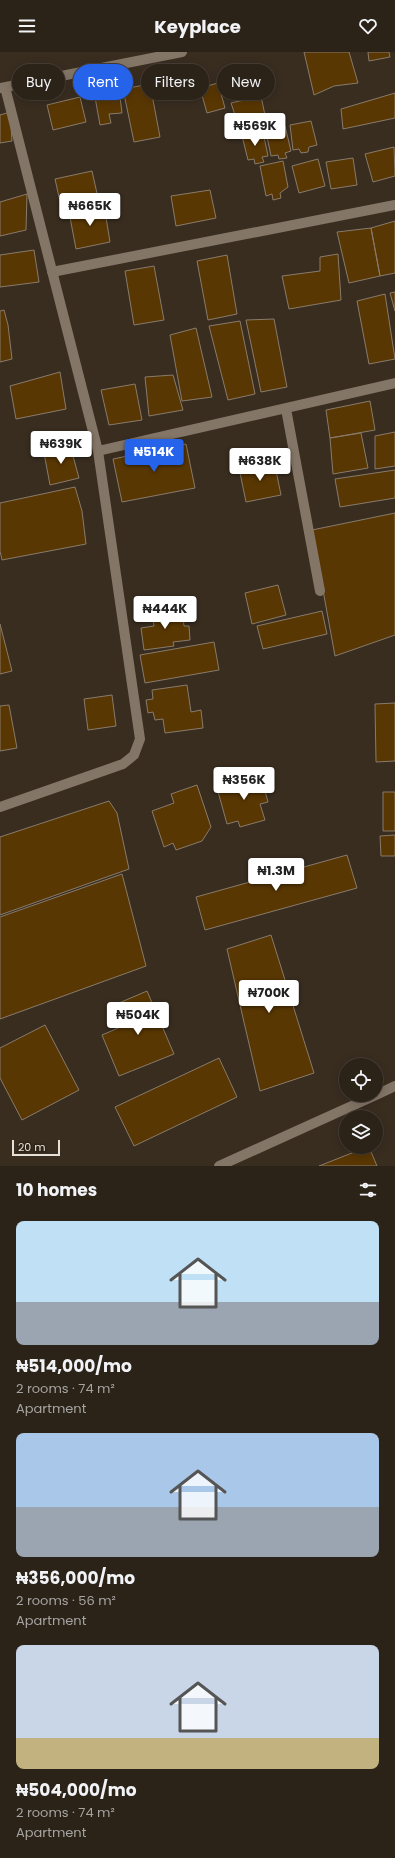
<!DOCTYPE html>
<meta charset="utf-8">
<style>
body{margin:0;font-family:Poppins,sans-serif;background:#372f25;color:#f1f3f6;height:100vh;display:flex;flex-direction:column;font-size:15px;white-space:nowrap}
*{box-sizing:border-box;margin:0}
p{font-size:13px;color:#a6a4a2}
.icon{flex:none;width:22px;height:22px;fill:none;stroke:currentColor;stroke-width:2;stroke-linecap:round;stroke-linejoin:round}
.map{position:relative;height:1114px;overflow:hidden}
.sheet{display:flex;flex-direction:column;background:#2b2218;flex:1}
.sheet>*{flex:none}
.banner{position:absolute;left:12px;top:12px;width:371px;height:36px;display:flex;gap:8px}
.buttons{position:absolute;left:339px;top:1006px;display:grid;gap:8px}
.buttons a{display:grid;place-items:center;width:44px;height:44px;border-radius:50%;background:#2b2218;box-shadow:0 2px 10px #0003,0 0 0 1px #473f37;font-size:20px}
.scale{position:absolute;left:12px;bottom:10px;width:48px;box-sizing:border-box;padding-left:4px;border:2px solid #e7e0d7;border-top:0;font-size:11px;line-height:14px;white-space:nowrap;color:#e7e0d7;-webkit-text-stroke:3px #2f2416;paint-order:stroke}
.price{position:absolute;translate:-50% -34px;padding:0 9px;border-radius:4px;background:#fff;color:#222;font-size:13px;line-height:26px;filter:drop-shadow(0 1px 2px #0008)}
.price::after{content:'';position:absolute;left:50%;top:24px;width:12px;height:9px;margin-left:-6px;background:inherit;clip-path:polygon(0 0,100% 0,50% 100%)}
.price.current{background:#2563eb;color:#fff}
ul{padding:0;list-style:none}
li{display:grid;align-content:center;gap:8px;height:212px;padding:0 16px}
li span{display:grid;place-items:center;height:124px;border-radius:8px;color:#555}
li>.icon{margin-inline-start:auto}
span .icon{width:72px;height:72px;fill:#fffc;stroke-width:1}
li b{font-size:17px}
h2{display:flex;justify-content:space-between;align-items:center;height:48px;padding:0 16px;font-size:17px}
.pill{padding:0 14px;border-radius:18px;background:#2b2218;box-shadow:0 2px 10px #0003,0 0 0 1px #473f37;font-size:14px;line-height:36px}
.pill.current{background:#2563eb;color:#fff}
header{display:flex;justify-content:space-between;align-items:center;height:52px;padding:0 16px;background:#2b2218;font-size:18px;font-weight:700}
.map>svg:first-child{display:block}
.building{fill:#593703;stroke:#887b6b}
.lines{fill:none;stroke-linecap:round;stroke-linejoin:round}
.minor{stroke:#847667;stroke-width:10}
</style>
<header><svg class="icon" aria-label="menu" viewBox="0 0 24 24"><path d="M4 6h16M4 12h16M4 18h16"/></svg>Keyplace<svg class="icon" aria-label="heart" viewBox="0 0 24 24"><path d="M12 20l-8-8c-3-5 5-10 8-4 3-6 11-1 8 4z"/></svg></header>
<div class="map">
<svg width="395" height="1114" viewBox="0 0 395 1114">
<rect width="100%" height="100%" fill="#392d20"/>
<path class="building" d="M304,0H349L358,31L334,34L314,43Z
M368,0H389L390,5L369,9Z
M118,29L122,61L109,62L111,71L100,73L93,34Z
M218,31L225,56L207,61L200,36Z
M150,32L160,85L134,90L123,37Z
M395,41V66L343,77L341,57Z
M261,44L267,73L240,78L231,51Z
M80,45L86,70L53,78L47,53Z
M10,60L12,89L0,91V63Z
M311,69L317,93L309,95L308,100L301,101L299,97L293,98L290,73Z
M285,74L291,99L285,101L287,106L279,107L278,103L271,104L266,80Z
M263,80L268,104L262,105L264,110L255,112L254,107L248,108L242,84Z
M394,95L395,124L373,130L365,102Z
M353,106L357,133L331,137L326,110Z
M318,107L325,134L299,141L292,114Z
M283,109L288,135L280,141L281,146L273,148L272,142L266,144L260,114Z
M92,119L98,146L61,154L55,127Z
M210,138L216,166L176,174L171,144Z
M27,142L26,178L0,184V150Z
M104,153L110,190L76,197L69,160Z
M395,169V221L380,224L371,176Z
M371,176L380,224L349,231L337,180Z
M34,198L39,230L0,235V203Z
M338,202L341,248L289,257L282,224L320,219V205Z
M227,203L237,262L208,268L197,209Z
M154,214L164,268L134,273L125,219Z
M395,240V259L390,241Z
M385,242L395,307L369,312L357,249Z
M4,258L8,273L12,307L0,310V259Z
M274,267L287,335L261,340L246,268Z
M240,269L255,342L228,348L209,274Z
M196,276L212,345L182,349L170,283Z
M60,320L66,357L16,367L10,334Z
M173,323L183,358L149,364L145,325Z
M135,332L142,368L109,373L101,338Z
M370,349L375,378L330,386L326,358Z
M395,380V414L375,417V384Z
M361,381L368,416L333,422L330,386Z
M186,392L195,436L122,450L113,407Z
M70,393L79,426L50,433L44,401Z
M274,409L281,443L246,450L239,416Z
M395,418V446L340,455L335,427Z
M75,435L82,459L86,492L2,508L0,499V451Z
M395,461V583L335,604L312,478Z
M278,533L286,563L252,572L245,541Z
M182,557L184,574H189L190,588L173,590L174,594L144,598L141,576L154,574L152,561Z
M322,559L327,582L263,597L257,574Z
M0,572L12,619L0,622Z
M214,590L219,618L145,631L140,603Z
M187,633L191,660L201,658L203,676L165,681L163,667L155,668L153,660L148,661L146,648L153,647L152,638Z
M112,643L116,674L88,678L84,647Z
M395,651V709L376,710L375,652Z
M9,653L17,696L0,699V654Z
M261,724L268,750L260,752L265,768L240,775L238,769L227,772L217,736Z
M197,733L211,775L202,789L176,798L173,791L164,795L152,759L174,751L171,742Z
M383,740H395V779H383Z
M109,749L117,761L129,817L0,863V785Z
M395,783V804H381L380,784Z
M347,803L357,836L205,878L196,845Z
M122,822L146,914L0,967V865Z
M271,883L314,1021L260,1039L227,897Z
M147,939L174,1002L119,1024L102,983L123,974L119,951Z
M45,973L79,1038L22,1068L0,1026V996Z
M219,1006L237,1045L134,1094L115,1055Z
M367,1095H369L377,1114H319Z"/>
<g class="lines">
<path class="minor" d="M0,36L182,0
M52,220L395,153
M286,357L320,539
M98,399L395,331
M0,755L123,712L134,703L140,687L98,399L5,35
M376,1043L395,1034
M219,1114L376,1043"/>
</g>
</svg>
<div class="buttons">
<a><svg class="icon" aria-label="locate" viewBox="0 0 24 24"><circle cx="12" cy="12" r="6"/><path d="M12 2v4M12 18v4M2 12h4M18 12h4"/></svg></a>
<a><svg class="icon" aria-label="layers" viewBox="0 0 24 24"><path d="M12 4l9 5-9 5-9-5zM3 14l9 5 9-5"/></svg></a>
</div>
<div class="scale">20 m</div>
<b class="price" style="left:255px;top:95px">₦569K</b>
<b class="price" style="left:90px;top:175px">₦665K</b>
<b class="price" style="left:61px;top:413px">₦639K</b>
<b class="price current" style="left:154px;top:421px">₦514K</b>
<b class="price" style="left:260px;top:430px">₦638K</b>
<b class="price" style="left:165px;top:578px">₦444K</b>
<b class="price" style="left:244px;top:749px">₦356K</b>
<b class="price" style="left:276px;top:840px">₦1.3M</b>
<b class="price" style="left:269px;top:962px">₦700K</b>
<b class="price" style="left:138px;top:984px">₦504K</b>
<div class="banner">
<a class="pill">Buy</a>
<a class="pill current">Rent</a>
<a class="pill">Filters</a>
<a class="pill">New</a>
</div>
</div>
<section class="sheet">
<h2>10 homes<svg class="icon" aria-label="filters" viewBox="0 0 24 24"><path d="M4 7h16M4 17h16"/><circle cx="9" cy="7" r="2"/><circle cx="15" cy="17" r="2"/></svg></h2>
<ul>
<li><span style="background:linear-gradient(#bfe0f5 65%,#9aa5b1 0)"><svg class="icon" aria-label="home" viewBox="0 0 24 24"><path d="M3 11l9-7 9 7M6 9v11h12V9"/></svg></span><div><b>₦514,000/mo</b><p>2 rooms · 74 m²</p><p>Apartment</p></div></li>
<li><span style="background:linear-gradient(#a9c7e8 60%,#9aa5b1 0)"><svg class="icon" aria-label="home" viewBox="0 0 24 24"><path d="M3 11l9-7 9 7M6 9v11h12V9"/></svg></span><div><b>₦356,000/mo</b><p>2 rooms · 56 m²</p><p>Apartment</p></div></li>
<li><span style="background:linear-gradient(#c9d6e8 75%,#c2b280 0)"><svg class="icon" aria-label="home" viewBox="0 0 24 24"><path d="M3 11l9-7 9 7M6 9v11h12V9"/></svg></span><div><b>₦504,000/mo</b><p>2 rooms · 74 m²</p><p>Apartment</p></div></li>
</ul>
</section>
